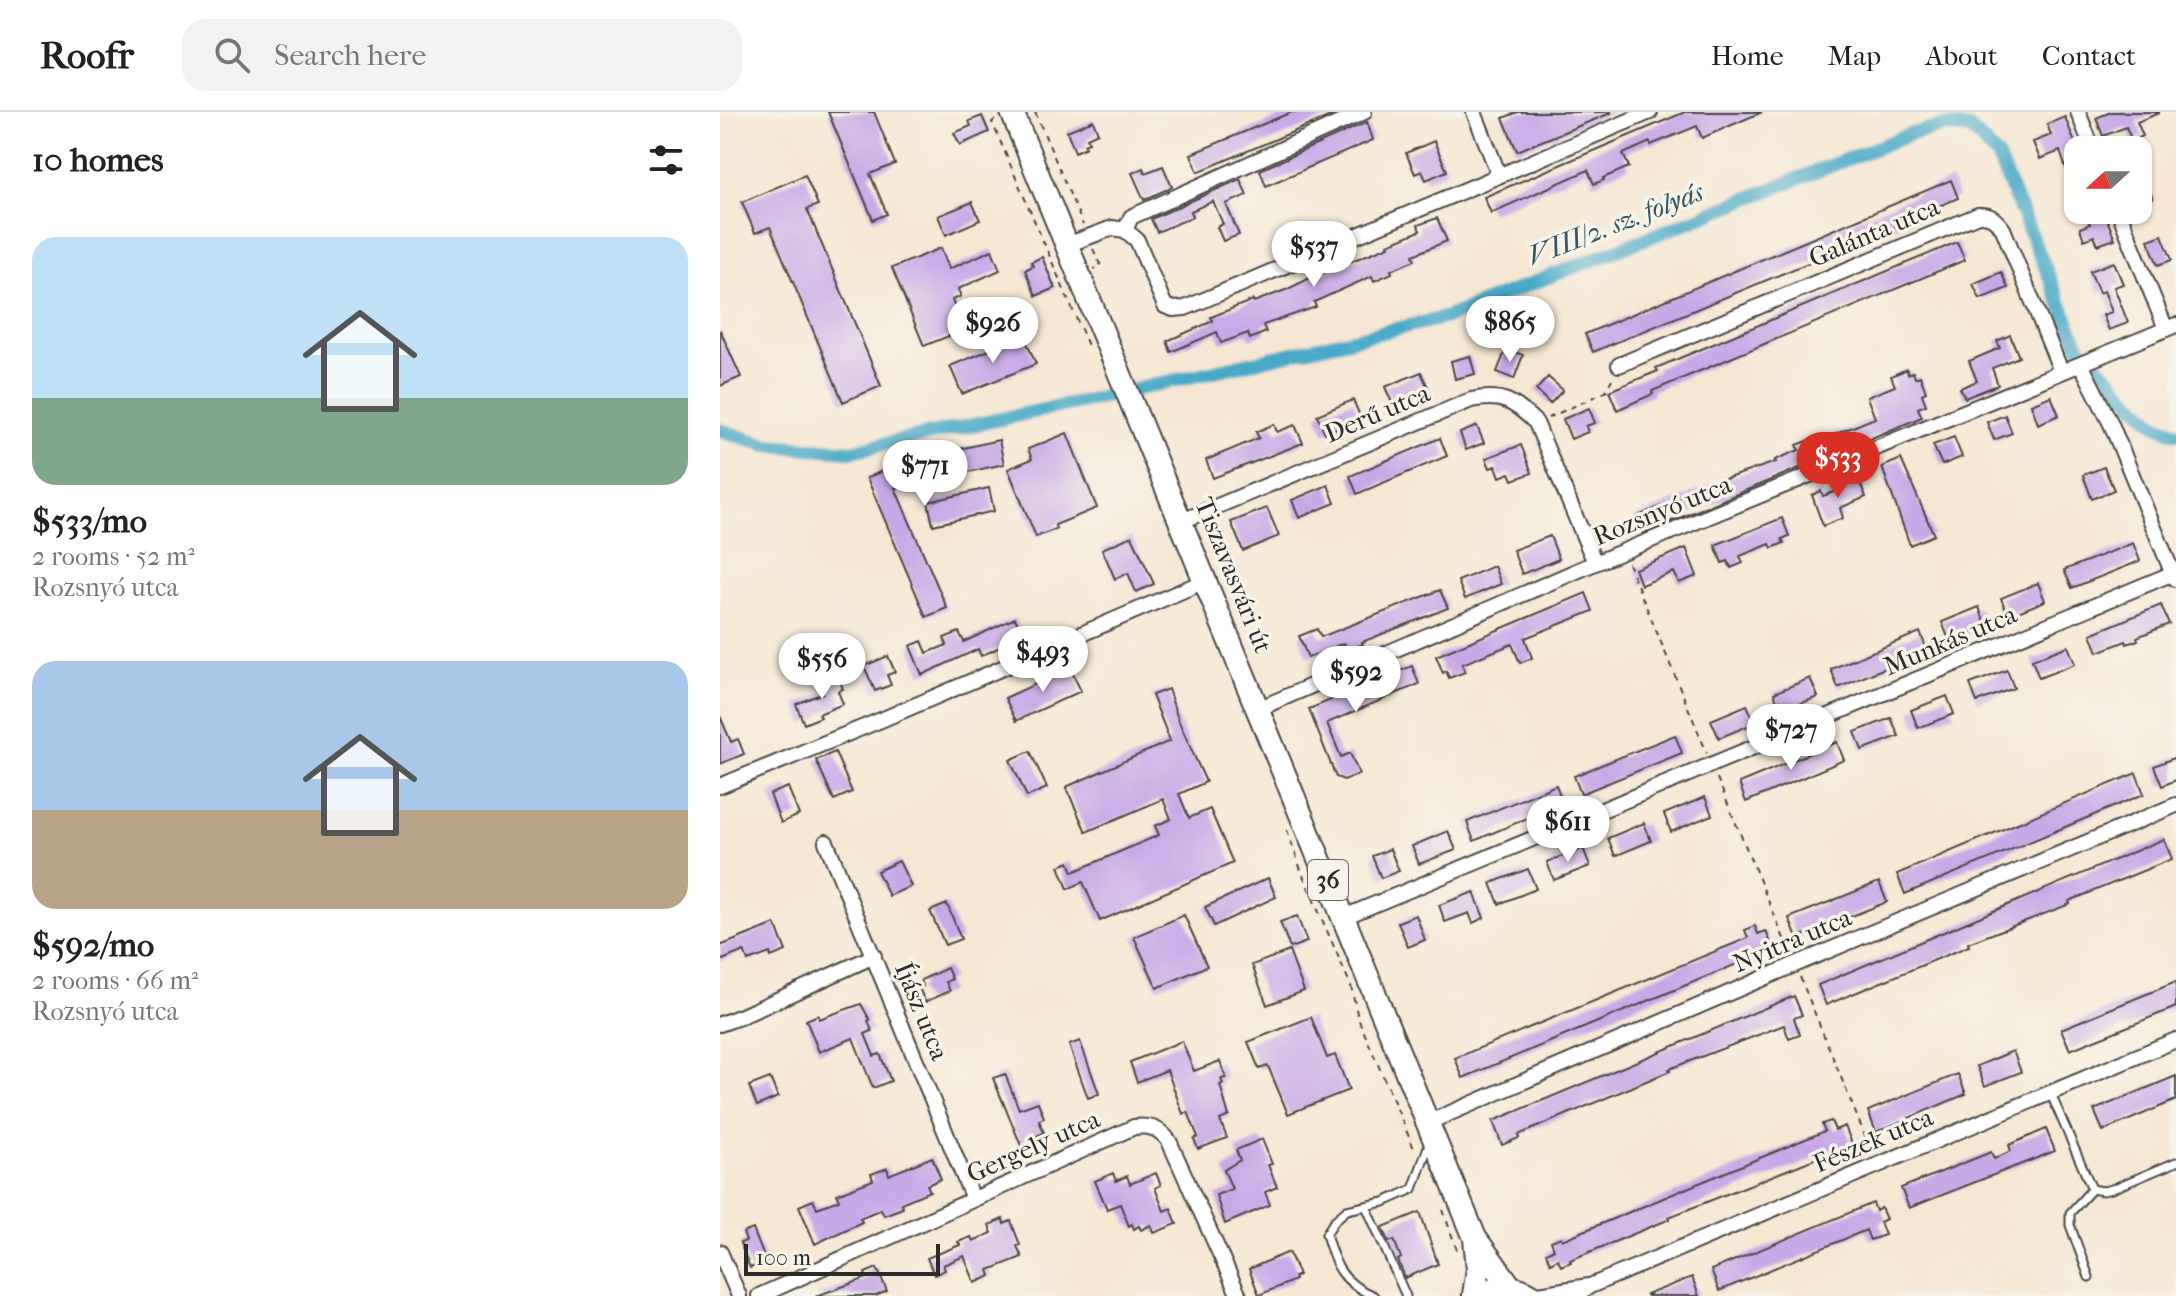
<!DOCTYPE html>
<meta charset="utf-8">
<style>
body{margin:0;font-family:"IM FELL French Canon",serif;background:#f2f2f2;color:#222;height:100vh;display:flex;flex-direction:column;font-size:30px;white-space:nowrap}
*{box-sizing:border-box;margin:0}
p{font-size:26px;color:#767676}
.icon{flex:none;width:44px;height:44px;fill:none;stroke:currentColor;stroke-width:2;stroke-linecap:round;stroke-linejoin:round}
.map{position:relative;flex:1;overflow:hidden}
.details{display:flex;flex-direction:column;background:#fff;width:720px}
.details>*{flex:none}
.needle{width:52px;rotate:249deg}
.controls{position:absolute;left:1344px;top:24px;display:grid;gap:16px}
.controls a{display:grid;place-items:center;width:88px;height:88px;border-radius:16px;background:#fff;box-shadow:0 2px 6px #0004;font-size:40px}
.scale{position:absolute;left:24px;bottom:20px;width:196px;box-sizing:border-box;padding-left:8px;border:4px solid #2b2b2b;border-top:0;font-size:22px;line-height:28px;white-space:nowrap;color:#2b2b2b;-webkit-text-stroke:6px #f7f3e8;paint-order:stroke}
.price{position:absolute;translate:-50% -68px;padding:0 18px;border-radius:28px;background:#fff;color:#222;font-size:26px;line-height:52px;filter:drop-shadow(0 2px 4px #0008)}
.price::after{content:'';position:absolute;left:50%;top:48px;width:24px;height:18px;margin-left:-12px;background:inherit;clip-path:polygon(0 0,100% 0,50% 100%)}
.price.current{background:#d93025;color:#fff}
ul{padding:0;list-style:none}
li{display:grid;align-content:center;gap:16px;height:424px;padding:0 32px}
li span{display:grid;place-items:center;height:248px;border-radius:24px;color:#555}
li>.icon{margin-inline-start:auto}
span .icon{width:144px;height:144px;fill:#fffc;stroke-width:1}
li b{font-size:34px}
h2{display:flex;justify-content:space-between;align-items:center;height:96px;padding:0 32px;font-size:34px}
header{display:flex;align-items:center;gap:48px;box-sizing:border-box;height:112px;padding:0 40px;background:#fff;border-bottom:2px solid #e0e0e0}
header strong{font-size:38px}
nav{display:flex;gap:44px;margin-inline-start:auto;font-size:28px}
.search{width:560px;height:72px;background:#f2f2f2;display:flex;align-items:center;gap:20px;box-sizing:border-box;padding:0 28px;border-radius:24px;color:#767676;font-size:30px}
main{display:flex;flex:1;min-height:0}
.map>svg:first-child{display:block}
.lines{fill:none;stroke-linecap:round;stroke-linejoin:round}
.canal{stroke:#47a9c7;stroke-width:14}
.building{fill:#c8a9e7}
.lane-casing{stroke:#494744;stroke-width:11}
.street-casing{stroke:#494744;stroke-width:18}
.primary-casing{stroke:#494744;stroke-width:26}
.path{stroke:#494744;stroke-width:2;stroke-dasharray:6 6;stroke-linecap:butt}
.lane{stroke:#fff;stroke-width:7}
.street{stroke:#fff;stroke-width:14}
.primary{stroke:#fff;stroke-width:22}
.labels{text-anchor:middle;stroke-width:7;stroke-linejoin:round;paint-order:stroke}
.shield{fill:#f7f3e8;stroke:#686764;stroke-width:2}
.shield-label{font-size:24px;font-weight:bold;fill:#2b2b2b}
.street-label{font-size:26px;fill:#2b2b2b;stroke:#f7f3e8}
.water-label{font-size:28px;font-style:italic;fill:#355762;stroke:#f7f3e8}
</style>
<header>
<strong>Roofr</strong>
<div class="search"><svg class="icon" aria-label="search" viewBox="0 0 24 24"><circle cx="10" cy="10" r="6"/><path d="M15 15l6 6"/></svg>Search here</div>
<nav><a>Home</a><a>Map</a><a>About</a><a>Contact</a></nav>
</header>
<main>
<section class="details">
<h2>10 homes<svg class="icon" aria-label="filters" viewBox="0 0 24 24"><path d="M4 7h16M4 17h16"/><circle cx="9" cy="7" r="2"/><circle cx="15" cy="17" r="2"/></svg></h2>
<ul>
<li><span style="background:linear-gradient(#bfe0f5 65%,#7fa58c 0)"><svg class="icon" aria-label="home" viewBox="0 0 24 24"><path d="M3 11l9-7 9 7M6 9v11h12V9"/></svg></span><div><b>$533/mo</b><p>2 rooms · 52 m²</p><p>Rozsnyó utca</p></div></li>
<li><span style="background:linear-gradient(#a9c7e8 60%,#b9a48a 0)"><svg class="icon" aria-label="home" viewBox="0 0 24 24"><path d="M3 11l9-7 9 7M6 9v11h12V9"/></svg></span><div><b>$592/mo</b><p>2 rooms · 66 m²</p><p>Rozsnyó utca</p></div></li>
</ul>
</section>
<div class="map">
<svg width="1456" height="1184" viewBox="0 0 1456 1184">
<rect width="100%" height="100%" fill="#f7f3e8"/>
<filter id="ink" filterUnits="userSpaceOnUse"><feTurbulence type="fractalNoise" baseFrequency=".0125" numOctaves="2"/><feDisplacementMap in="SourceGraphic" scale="16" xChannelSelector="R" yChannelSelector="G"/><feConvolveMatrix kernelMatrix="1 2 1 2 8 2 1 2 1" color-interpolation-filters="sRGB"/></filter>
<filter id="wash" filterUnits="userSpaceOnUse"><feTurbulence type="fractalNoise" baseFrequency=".006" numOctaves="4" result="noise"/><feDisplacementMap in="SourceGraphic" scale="32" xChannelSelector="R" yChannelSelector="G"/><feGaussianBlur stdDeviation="1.8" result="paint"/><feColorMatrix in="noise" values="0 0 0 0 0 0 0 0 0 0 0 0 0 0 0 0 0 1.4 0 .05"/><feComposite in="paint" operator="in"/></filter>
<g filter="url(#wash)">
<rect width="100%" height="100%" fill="#f6e7d3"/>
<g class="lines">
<path class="canal" d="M0,318L47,333L131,339L379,286L727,205L1191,22L1225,14L1251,17L1277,44L1359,234L1416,294L1437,313L1456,321"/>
</g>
<g id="blocks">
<path class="building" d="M108,0H154L175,52L150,62L167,102L153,108Z
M572,0H620L478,60L471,42Z
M798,0H891V1L797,39L783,6Z
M965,0H1042L982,26L977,14L931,33L930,30L903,42L909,55L883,66L884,68L874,72L868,58L771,101L764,85Z
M1391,0H1439V1L1417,10L1423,24L1412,29L1406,15L1383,24L1376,6Z
M262,4L269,20L240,33L234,21L251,14L249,9Z
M1345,5L1358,39L1357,88L1340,39L1320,47L1313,30L1331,23L1327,12Z
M373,8L378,21L367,26L369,30L364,32L366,35L355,40L347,19Z
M647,10L653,28L546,74L540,58Z
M714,29L727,59L706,68L702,59L695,62L686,41Z
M1418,50L1433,87L1418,92Z
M443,54L452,75L424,88L412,61L423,56L425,61Z
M85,63L98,93L87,97L161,274L123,290L50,115L35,121L22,90Z
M520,67L527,83L506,92L519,123L503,129L497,115L503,112L493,89L471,99L473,105L437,120L431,107Z
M1231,68L1238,86L1191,106L1192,108L873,240L865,222Z
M252,90L260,108L226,123L218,104Z
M1377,98H1383L1395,127L1378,133L1374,124L1364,128L1360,116L1370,112L1366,103Z
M717,106L727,129L693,143L695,148L671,158L672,161L654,169L652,164L594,190L596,195L543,213L546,220L530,227L528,221L501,231L497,220L451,240L447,229L493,209L491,205L533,188L534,190L568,177L592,165L669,134L668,132L700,119L698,113Z
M1442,123L1452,148L1438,153L1428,128Z
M1237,130L1245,148L932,279L933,282L897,298L889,279L938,259L936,256Z
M221,136L229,157L272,138L280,158L238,177L241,184L232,188L244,218L204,234L172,156Z
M322,145L335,176L316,184L305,158L313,154L311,150Z
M1394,150L1403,172L1394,175L1408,211L1389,218L1383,203L1392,200L1384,179L1379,181L1370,159Z
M1281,160L1288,176L1260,187L1253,172Z
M0,218L21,265L0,274Z
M1290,223L1299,245L1272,256L1278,273L1245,286L1240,276L1257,269L1249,249L1280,236L1277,229Z
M304,224L316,252L242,282L230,254Z
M786,237L803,243L794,267L777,260Z
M750,244L755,262L735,267L731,249Z
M1187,257L1188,262L1193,260L1195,266L1200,264L1206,280L1202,282L1206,293L1198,296L1202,305L923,421L916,405L1002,368L1056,350L1055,348L1079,338L1077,333L1095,326L1096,330L1155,306L1147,285L1175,274L1171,264Z
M701,260L709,278L673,293L665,275Z
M828,265L843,278L830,292L816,278Z
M1331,284L1339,303L1318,312L1311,292Z
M633,288L641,306L605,321L597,303Z
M869,296L875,311L866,314L868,320L851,327L843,307Z
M1285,303L1292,321L1274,328L1267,310Z
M554,312L557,320L575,313L583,331L493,366L486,348L539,326L536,320Z
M757,314L764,331L746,338L740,321Z
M347,321L377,396L335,413L336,417L316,425L288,357L312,347L308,337Z
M1234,325L1242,345L1222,353L1213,333Z
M720,326L727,344L637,382L630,364Z
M279,328L284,352L175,376L227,496L206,505L147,366L182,350Z
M801,333L812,361L793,368L790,361L780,365L776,354L770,356L766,346Z
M1181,347L1214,423L1190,433L1162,355Z
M1384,355L1394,378L1372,387L1363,363Z
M1137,364L1146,385L1120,396L1123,406L1103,414L1092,383L1101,379L1103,384L1123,377L1120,370Z
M608,373L615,391L579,406L572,388Z
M269,376L274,399L213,413L208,390Z
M547,396L559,424L523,439L511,410Z
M1062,406L1069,424L1062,427L1064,431L1052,436L1050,432L1020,444L1023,451L1011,456L1008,449L1002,451L995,433Z
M412,424L434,472L416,480L408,461L395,467L382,437Z
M830,424L839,447L802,462L793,438Z
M1413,431L1420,449L1352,476L1344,458Z
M966,436L977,464L959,471L954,460L921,473L915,457Z
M774,454L781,472L745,487L738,469Z
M1318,471L1325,489L1288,504L1281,486Z
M720,478L728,496L642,530L643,532L627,538L624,531L588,546L579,524L597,517L601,525Z
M866,481L873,499L805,526L812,546L800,551L792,532L742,552L745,560L729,566L726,559L723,561L716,544Z
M1441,493L1449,512L1417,525L1418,528L1407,532L1406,529L1378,540L1371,522Z
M1259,495L1266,514L1229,528L1222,510Z
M295,506L303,524L261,544L258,537L202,563L190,534L202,529L207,541L227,533L224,526L239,520L244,530Z
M1200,520L1207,538L1118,576L1111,557Z
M1348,534L1355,552L1319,566L1312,548Z
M168,544L175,560L167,563L171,573L155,579L144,554Z
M692,554L699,572L607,611L621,645L630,641L639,662L624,668L616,665L589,597Z
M350,556L361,579L296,609L285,586Z
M1287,558L1294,576L1257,590L1250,572Z
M118,564L123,577L118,579L123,592L99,602L101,605L84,612L76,592L103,581L100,572Z
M1090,566L1098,585L1061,599L1054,581Z
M448,577L459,610L486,670L459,682L469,706L490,697L513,751L380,809L363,770L348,777L339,754L349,750L353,760L439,723L435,714L451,707L443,687L366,720L346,675L450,629L432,583Z
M1227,584L1234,602L1198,616L1191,598Z
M1027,593L1035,611L999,626L991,608Z
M0,604L11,630L18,627L24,642L0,652Z
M1171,606L1179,624L1142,638L1135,620Z
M955,623L962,641L861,682L854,664Z
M1117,630L1124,648L1026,690L1019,671Z
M310,639L327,676L307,685L290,648Z
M115,640L132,680L114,688L96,648Z
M1456,645V668L1442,674L1434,654Z
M1416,661L1424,682L1185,782L1177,762Z
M836,673L843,691L754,729L747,710Z
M68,675L79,703L61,711L50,682Z
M985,685L992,703L951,720L944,702Z
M924,711L931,729L895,744L888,726Z
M728,719L736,738L699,752L692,734Z
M1444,727L1452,747L1349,789L1350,792L1248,831L1249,834L1106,893L1098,873Z
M863,736L870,754L834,768L827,750Z
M670,737L679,759L661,766L652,744Z
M179,749L191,774L169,784L157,759Z
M808,757L816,777L779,792L771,771Z
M548,766L556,785L494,814L485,795Z
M1159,770L1167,790L1077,826L1069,806Z
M754,780L764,806L753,811L749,801L725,810L719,793Z
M227,792L241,827L225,833L210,799Z
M464,803L487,854L437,876L414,825Z
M696,803L705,828L688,835L678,810Z
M577,804L587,830L570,836L560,810Z
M55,812L66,839L51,845L50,841L28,849L24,839L0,849V834Z
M1035,814L1038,822L1046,819L1053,837L743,966L735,946L1028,826L1025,818Z
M569,839L584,879L547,893L532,853Z
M227,856L232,867L226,870L230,879L205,890L199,876L203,874L201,868Z
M1456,870V895L1350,938L1341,917Z
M1074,884L1082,903L1074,906L1080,923L1069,927L1064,913L949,957L950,959L798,1023L799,1026L782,1033L773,1009Z
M141,892L150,908L148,909L152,919L145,922L154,944L160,942L171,969L153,976L133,926L99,940L86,908L98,903L99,907Z
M591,905L607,946L615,943L629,978L568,1002L548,954L539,957L528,930Z
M360,929L379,982L368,986L349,933Z
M462,929L474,959L500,949L506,966L501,967L503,972L500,973L509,1004L500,1008L507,1026L478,1037L474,1027L478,1025L468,1000L463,1002L447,958L417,970L410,950Z
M1293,939L1301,960L1265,974L1257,954Z
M285,962L299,997L318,990L324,1006L319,1008L324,1021L316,1024L318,1029L302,1036L273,966Z
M1238,962L1246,982L1156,1020L1148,999Z
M1456,964V988L1383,1019L1374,998Z
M50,966L58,985L37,994L29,974Z
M1111,1009L1115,1018L1125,1014L1132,1032L949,1105L950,1107L850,1148L851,1150L841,1154L838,1147L830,1151L826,1141L834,1137L831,1129L841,1125L842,1128L871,1116L1105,1019L1102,1012Z
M1326,1017L1335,1039L1189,1096L1181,1076L1271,1040L1274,1047L1291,1039L1289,1033Z
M542,1027L552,1052L548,1053L557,1075L545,1080L550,1093L505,1112L496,1083L512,1077L504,1058L520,1048L516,1038Z
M212,1045L221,1067L207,1073L210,1079L181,1091L183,1096L164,1103L161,1097L140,1106L142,1110L95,1132L79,1094L93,1088L97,1096L119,1088L117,1082L153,1068L151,1062L167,1056L169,1063Z
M393,1061L396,1069L407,1064L410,1072L436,1061L441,1073L435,1076L444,1099L451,1096L457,1112L434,1121L431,1113L421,1118L419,1114L414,1117L412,1112L409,1114L400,1092L387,1097L375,1069Z
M1153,1091L1156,1099L1161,1096L1166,1107L1160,1110L1165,1123L1150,1128L1146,1118L999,1179L991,1158Z
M700,1100L718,1152L685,1166L678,1148L681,1146L674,1128L669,1130L663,1115Z
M283,1107L284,1112L291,1109L300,1133L297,1134L302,1145L269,1158L271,1164L255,1171L244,1144L223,1153L225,1158L214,1163L207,1146L240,1133L238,1130L251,1125L253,1129L272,1121L269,1113Z
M33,1117L46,1150L30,1156L20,1131L26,1129L23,1121Z
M569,1140L579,1163L574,1165L575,1168L539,1183L529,1157Z
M157,1156L167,1179L156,1184H96L147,1166L145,1161Z
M972,1165L979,1184H927L926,1183Z"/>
</g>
</g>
<g filter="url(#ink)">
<use href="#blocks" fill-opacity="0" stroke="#494744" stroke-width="2"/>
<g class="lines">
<g class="lane-casing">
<path id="lane" d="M1330,980L1372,1077L1383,1079L1392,1077L1456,1050
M646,1094L686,1184
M1369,1165L1350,1113V1101L1372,1077
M654,1184C622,1171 615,1154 606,1122L615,1108L627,1098L664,1090L693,1077L710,1029"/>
</g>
<g class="street-casing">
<path id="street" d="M754,0L779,63
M1358,0L1373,38
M1398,98L1446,217
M405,118L417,128L445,194L453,197L465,196L930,0
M347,133L392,116L405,118L411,105L644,0
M1361,252L1391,312L1455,467
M899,253L1258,103C1271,102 1275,107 1283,117L1341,259
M462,409L751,288C782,282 794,289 816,311L875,451
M538,597L875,451L1456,213
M0,674L161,608L485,469
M106,730L253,1087
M624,805L1456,460
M0,912L22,904L154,844
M707,1011L1074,853L1456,693
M0,1140L19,1184
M812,1183L869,1174
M39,1184L414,1015C430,1013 439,1016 449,1029L519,1184
M856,1184L870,1174L1456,928"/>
</g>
<g class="primary-casing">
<path id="primary" d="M292,0L755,1126L790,1174
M754,1183L758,1157L755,1127
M754,1184C775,1175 792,1170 813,1184"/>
</g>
<path class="path" d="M315,0L363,113
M275,8L272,10L369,236
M373,137L381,154L374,157
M828,306L885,280L892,267
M908,451L987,641
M997,666L1070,841
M567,718L582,761L631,874L638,906L695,1039
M1080,865L1152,1041
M723,1098L738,1141"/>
<use href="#lane" class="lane"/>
<use href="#street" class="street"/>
<use href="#primary" class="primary"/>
</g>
</g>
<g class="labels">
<rect class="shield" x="588" y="748" width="40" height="40" rx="6"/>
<g class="shield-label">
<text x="608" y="776">36</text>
</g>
<g class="street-label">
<text transform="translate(1154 120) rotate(-23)" y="9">Galánta utca</text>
<text transform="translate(657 301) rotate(-23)" y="9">Derű utca</text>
<text transform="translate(942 398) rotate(-22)" y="9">Rozsnyó utca</text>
<text transform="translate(514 463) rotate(68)" y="9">Tiszavasvári út</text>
<text transform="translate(1230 528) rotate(-23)" y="9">Munkás utca</text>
<text transform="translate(1072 828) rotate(-23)" y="9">Nyitra utca</text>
<text transform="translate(202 899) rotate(68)" y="9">Íjász utca</text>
<text transform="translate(1153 1028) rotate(-23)" y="9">Fészek utca</text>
<text transform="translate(313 1034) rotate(-24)" y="9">Gergely utca</text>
</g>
<g class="water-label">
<text transform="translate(895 111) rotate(-21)" y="10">VIII/2. sz. folyás</text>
</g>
</g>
</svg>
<div class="controls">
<a><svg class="needle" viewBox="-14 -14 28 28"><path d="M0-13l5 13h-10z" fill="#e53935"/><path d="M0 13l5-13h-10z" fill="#767676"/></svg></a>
</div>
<div class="scale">100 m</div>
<b class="price" style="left:594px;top:177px">$537</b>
<b class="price" style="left:790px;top:252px">$865</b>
<b class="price" style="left:273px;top:253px">$926</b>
<b class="price current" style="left:1118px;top:388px">$533</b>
<b class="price" style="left:205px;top:396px">$771</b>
<b class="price" style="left:323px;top:582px">$493</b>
<b class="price" style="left:102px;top:589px">$556</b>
<b class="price" style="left:636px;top:602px">$592</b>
<b class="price" style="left:1071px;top:660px">$727</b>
<b class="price" style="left:848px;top:752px">$611</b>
</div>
</main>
